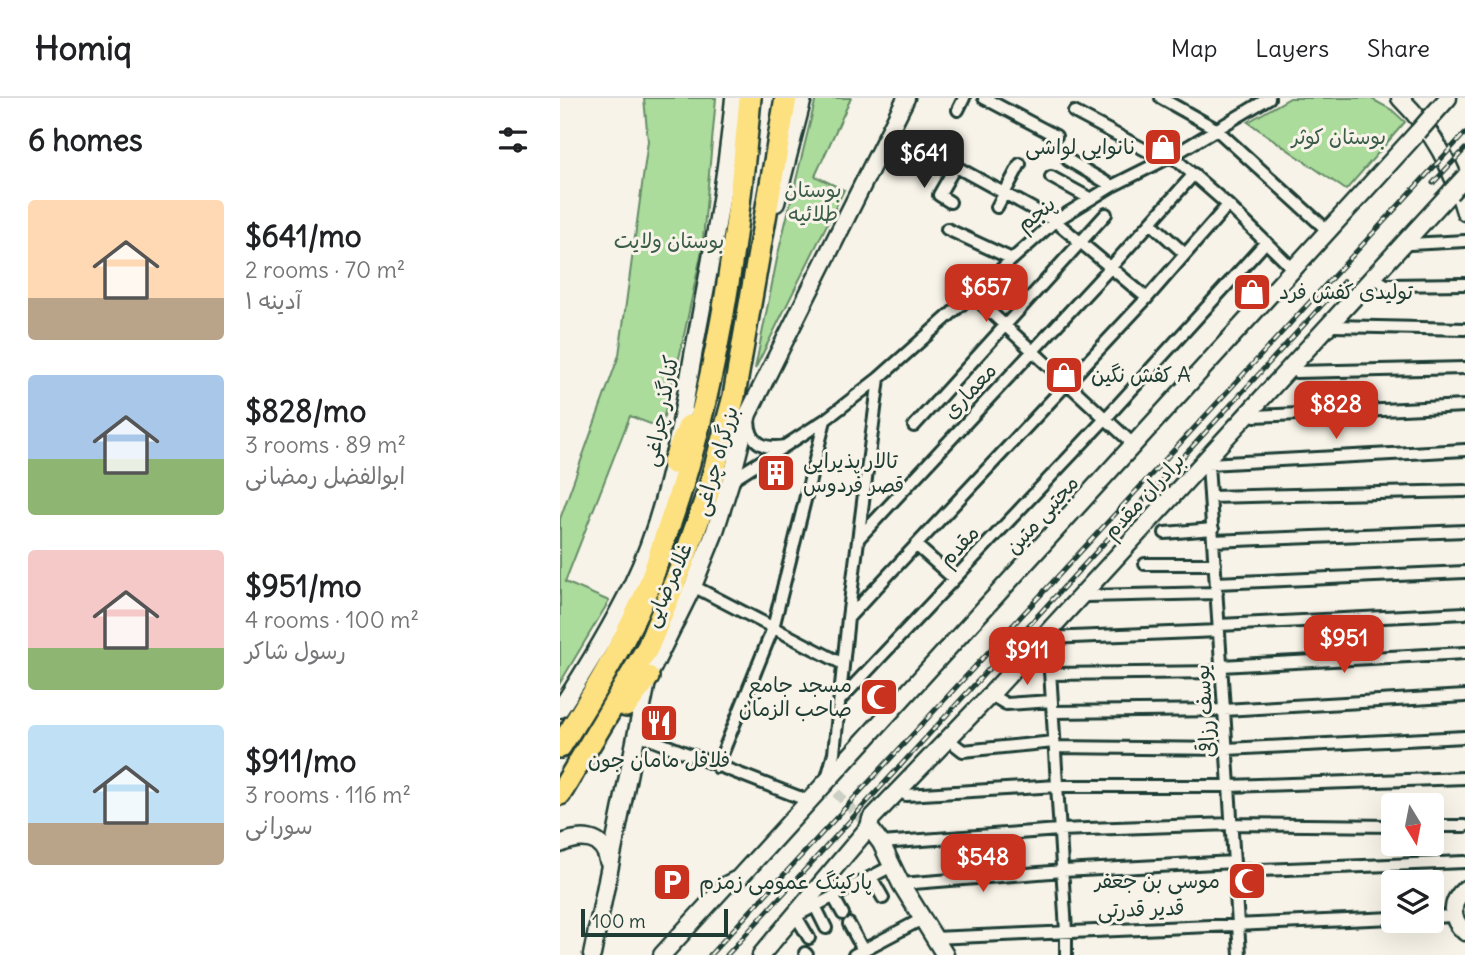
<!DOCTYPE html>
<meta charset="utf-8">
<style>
body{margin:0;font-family:Delius,"Playpen Sans Arabic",sans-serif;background:#f6f6f6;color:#202124;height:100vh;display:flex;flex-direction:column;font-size:26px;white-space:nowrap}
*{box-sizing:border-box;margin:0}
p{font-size:23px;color:#757577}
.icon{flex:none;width:38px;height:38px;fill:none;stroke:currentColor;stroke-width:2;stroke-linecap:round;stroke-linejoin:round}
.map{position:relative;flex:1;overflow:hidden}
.panel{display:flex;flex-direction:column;background:#fff;width:560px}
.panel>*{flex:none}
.needle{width:46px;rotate:170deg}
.buttons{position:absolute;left:821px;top:695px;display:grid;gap:14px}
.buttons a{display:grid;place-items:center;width:63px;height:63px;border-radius:7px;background:#fff;box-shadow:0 7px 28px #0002;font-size:35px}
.scale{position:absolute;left:21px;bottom:18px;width:147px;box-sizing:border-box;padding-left:7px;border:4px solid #1f3d34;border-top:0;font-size:19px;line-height:24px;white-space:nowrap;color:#1f3d34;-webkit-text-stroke:5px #f7f3e8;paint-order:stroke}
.price{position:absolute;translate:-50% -60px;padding:0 16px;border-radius:14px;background:#c8321e;color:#fff;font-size:23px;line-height:46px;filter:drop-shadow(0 2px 4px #0008)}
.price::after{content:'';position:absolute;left:50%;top:42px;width:21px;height:16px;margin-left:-10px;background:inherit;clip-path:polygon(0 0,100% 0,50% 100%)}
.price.selected{background:#222;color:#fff}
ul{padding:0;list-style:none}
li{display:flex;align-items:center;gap:21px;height:175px;padding:0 28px}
li span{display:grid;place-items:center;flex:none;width:196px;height:140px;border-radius:7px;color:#555}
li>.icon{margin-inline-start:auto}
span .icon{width:84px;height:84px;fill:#fffc;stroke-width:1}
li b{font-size:30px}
h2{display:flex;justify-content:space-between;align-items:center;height:84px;padding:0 28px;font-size:30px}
header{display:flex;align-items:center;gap:42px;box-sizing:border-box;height:98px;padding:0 35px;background:#fff;border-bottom:2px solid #e0e0e0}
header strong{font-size:33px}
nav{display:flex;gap:38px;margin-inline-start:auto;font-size:24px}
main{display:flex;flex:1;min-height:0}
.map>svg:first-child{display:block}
.green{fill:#acdc9c;stroke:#668c68;stroke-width:2}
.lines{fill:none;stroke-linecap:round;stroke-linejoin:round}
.street-tunnel{stroke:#cccfc4;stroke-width:10;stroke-dasharray:10 5;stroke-linecap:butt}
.street-casing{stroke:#1f3d34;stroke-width:16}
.secondary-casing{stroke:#1f3d34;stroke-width:21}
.highway-casing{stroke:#1f3d34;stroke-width:26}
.street{stroke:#f7f3e8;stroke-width:10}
.secondary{stroke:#f7f3e8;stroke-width:16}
.highway{stroke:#fde080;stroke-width:21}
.rail-casing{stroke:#1f3d34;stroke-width:5}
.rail{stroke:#f7f3e8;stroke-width:2.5;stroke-dasharray:8;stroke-linecap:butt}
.secondary-bridge-casing{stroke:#1f3d34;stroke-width:21;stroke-linecap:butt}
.secondary-bridge{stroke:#f7f3e8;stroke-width:16}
.labels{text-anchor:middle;stroke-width:6;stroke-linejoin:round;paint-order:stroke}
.park-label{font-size:21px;fill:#3b5d49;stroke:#f7f3e8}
.poi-label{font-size:21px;fill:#1f3d34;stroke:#f7f3e8;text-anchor:start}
.street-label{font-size:21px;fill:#1f3d34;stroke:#f7f3e8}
</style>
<header>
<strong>Homiq</strong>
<nav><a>Map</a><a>Layers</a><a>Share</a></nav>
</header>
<main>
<section class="panel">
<h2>6 homes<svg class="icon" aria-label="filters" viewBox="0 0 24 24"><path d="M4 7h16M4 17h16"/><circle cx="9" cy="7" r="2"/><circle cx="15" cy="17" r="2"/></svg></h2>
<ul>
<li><span style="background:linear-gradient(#ffd9b3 70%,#b9a48a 0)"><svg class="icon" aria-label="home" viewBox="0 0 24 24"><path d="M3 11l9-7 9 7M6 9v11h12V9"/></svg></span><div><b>$641/mo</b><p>2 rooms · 70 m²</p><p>آدینه ۱</p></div></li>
<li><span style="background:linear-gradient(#a9c7e8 60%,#8fb573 0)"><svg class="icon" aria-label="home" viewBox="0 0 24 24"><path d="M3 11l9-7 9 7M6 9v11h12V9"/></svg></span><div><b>$828/mo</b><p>3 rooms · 89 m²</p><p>ابوالفضل رمضانی</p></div></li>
<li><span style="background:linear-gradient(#f6c9c9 70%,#8fb573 0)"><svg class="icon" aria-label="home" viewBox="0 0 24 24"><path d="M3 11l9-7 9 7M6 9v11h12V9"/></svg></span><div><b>$951/mo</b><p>4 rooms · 100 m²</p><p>رسول شاکر</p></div></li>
<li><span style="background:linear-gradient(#bfe0f5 70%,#b9a48a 0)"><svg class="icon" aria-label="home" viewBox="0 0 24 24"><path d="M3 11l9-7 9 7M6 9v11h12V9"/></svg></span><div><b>$911/mo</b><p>3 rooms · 116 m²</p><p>سورانی</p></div></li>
</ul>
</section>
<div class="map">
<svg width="905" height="857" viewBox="0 0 905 857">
<rect width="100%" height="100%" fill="#f7f3e8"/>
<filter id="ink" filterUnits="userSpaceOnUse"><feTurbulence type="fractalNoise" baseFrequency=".0143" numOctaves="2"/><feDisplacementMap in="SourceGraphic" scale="14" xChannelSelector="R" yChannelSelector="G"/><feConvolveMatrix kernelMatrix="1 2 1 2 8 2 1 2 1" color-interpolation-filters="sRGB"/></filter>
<g filter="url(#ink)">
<path class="green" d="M84,0H156L142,152L120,256L101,330L70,318L5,484L49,503L0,585V421L59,257L88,43Z
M256,0H291L255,78L284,92L195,271L218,156Z
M730,0H810L832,12L845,24L786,92L688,24Z"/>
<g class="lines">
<path class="street-tunnel" d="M266,684L309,729"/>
<g class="street-casing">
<path id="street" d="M424,0L496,38
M601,0L656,31L768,133
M398,12L404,0
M514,14L593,56L612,58L668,107L733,171
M329,32L495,123L587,200
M508,62L552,88
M491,79L531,101
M390,104L379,97L395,69
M437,109L460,66
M591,125L625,156
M387,131L452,161
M850,146L905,143
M816,181L826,187L905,186
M411,196L574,347
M774,228L905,231
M736,274L905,270
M695,318L905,308
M354,328L546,116
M225,348L265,322L319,280L495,123L552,88L612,58L709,0
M171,382L225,348C204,352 190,345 189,323
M651,399L905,393
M605,435L653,431
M298,441L551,169L634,76
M653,443L905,433
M356,447L394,481
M585,466H655
M656,485L905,474
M133,488L283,566
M527,498L657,495
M288,520L587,200L668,107
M659,527L905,515
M661,568L905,555
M490,576L662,574
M436,600L446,606L492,603
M280,602L546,320L706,144
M493,614L664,612L905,598
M77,636L249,703
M394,646L403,653L494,644
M495,649L667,651L905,639
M157,669L213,530L265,322
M267,680L274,655L288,520L319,280
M346,697L497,688H669L905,680
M872,728H905
M321,745L499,732L671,726L833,728
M674,773L905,764
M311,779L323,800
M341,786L503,773L674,764
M273,798L283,816
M255,808L266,830
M872,819L894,818
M289,826L303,852
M249,840L236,818L332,768
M373,840L833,820
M245,855L247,857
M294,857L362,821
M506,857V833L488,540L659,533
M680,857L648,366L905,352"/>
</g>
<g class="secondary-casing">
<path id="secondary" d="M840,0C874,34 892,68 905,114
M871,19L888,0
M216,105L243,0
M0,611C26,571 51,530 72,487C108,413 120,331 134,252C150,168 166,85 174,0
M309,729L321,745L341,786L385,857
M0,746C20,737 44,737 48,763
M905,791C890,804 890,821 905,834
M32,857L88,579L133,488L154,436L171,382L188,316L346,0
M102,857L166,787L178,781L249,703L858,34
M201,857L309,729L311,721L431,596L890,95"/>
</g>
<g class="highway-casing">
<path id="highway" d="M113,365L129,328
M66,608L88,579
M0,649C29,603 58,556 81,506C93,483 99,456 108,431C157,291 177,147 190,0
M0,696L88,549L124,462L149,392L174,298L226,0"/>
</g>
<use href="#street" class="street"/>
<use href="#secondary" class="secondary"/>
<use href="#highway" class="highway"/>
<g class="rail-casing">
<path id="rail" d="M873,85L905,51
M150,857L905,35
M167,857L784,183"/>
</g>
<use href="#rail" class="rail"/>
<g class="secondary-bridge-casing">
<path id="secondary-bridge" d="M858,34L871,19
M890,95L905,79"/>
</g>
<use href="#secondary-bridge" class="secondary-bridge"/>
</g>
</g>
<defs>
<g id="shop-square" transform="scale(2.0125)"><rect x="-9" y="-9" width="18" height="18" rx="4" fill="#c8321e" stroke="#f7f3e8"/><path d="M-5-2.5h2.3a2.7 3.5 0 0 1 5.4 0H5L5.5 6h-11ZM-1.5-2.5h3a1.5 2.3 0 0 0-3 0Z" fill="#fff"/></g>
<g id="building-square" transform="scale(2.0125)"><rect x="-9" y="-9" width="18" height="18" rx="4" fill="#c8321e" stroke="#f7f3e8"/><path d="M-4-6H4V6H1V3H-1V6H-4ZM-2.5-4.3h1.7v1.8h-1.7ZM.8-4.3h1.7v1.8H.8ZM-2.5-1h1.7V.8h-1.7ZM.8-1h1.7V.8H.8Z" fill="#fff"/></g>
<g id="mosque-square" transform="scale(2.0125)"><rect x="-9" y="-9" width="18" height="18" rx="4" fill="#c8321e" stroke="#f7f3e8"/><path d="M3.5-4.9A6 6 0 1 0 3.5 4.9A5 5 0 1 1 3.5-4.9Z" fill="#fff"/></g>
<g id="restaurant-square" transform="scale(2.0125)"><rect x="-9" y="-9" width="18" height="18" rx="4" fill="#c8321e" stroke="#f7f3e8"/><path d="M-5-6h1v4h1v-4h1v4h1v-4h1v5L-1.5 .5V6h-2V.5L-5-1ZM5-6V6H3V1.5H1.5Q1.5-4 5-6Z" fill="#fff"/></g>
<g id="parking-square" transform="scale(2.0125)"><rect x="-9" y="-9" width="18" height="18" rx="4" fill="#c8321e" stroke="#f7f3e8"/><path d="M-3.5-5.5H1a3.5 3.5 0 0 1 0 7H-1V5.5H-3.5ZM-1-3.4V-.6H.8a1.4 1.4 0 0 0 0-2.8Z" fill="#fff"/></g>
</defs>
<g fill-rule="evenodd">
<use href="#shop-square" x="603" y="49"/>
<use href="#shop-square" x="692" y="194"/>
<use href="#shop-square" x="504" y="277"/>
<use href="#building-square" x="216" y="375"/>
<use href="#mosque-square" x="319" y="599"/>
<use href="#restaurant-square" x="99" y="625"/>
<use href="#mosque-square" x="687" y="783"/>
<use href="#parking-square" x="112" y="784"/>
</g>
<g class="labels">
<g class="park-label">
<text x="779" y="46">بوستان کوثر</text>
<text x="253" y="99">بوستان<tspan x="253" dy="24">طلائیه</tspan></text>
<text x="109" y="150">بوستان ولایت</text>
</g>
<g class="poi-label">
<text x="576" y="56" text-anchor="end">نانوایی لواشی</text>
<text x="719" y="201">تولیدی کفش فرد</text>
<text x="531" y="284">کفش نگین A</text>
<text x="243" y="370">تالار پذیرایی<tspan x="243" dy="24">قصر فردوس</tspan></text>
<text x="292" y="594" text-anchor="end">مسجد جامع<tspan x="292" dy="24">صاحب الزمان</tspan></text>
<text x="99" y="669" text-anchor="middle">فلافل مامان جون</text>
<text x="660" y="790" text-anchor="end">موسی بن جعفر</text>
<text x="139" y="791">پارکینگ عمومی زمزم</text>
</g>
<g class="street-label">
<text transform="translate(476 116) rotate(-38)" y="7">پنجم</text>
<text transform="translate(410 293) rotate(-47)" y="7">معماری</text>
<text transform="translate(101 313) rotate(-79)" y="7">کنارگذر چراغی</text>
<text transform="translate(156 363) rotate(-74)" y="7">بزرگراه چراغی</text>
<text transform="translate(584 398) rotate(-47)" y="7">برادران مقدم</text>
<text transform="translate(482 417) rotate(-48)" y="7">مجتبی متین</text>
<text transform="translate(399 448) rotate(-47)" y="7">مقدم</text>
<text transform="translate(108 487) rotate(-66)" y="7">غلامرضایی</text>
<text transform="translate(645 613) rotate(-94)" y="7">یوسف رزاقی</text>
<text transform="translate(581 811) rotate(-2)" y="7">قدیر قدرتی</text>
</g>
</g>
</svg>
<div class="buttons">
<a><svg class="needle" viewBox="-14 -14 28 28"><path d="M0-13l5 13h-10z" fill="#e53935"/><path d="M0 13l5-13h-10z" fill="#757577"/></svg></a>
<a><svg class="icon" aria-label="layers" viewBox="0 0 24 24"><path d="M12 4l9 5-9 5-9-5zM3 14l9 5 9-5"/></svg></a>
</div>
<div class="scale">100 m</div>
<b class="price selected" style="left:364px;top:92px">$641</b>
<b class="price" style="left:426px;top:226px">$657</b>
<b class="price" style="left:776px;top:343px">$828</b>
<b class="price" style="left:784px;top:577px">$951</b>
<b class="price" style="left:467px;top:589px">$911</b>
<b class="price" style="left:423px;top:796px">$548</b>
</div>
</main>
